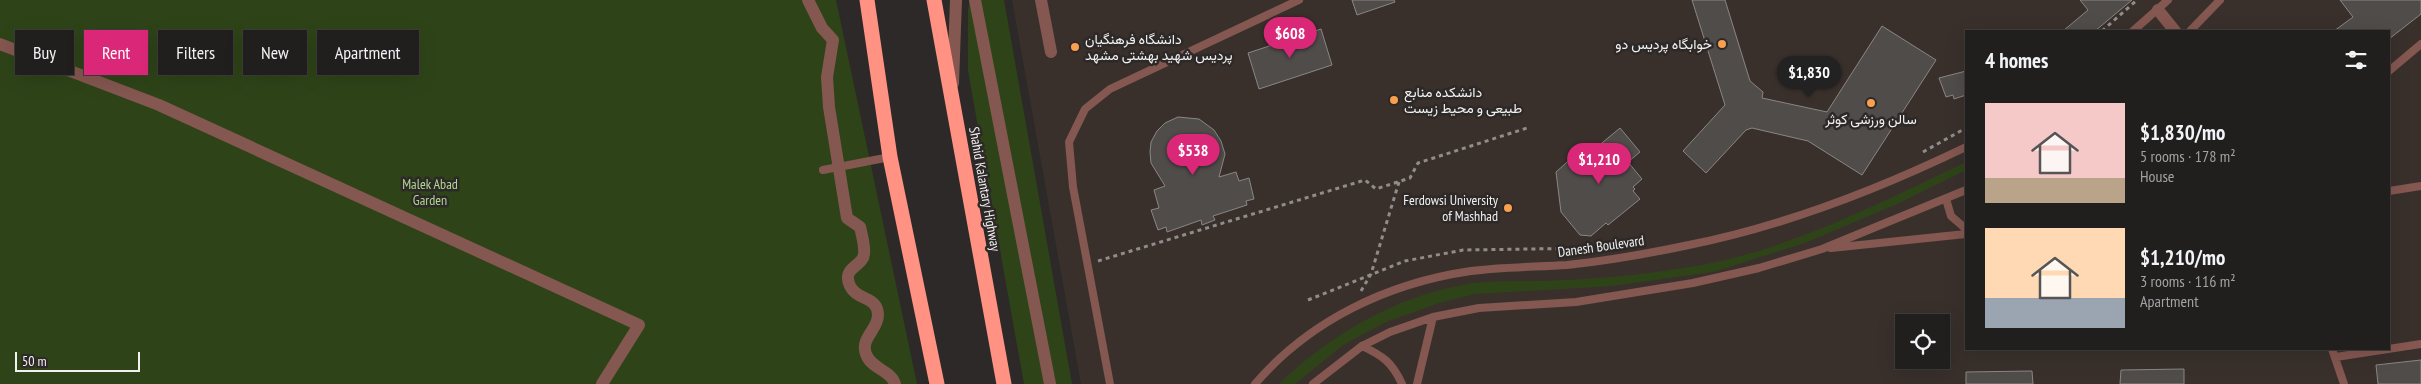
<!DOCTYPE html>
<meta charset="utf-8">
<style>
body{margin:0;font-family:"PT Sans Narrow",Vazirmatn,sans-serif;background:#2d2c2b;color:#f1f3f6;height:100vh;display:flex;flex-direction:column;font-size:19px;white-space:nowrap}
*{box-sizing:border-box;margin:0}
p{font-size:16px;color:#a2a2a4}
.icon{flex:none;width:28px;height:28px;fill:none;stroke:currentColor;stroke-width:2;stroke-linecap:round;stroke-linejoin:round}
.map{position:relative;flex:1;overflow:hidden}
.drawer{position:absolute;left:1965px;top:30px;width:425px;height:320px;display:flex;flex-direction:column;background:#211f1e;border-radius:0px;box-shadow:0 5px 20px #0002,0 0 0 1px #3e3d3c}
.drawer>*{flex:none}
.banner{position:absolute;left:15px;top:30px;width:475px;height:45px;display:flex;gap:10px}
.buttons{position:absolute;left:1895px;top:314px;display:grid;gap:10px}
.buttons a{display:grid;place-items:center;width:55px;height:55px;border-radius:0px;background:#211f1e;box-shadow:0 5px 20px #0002,0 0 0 1px #3e3d3c;font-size:25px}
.scale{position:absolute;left:15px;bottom:12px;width:125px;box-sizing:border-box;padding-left:5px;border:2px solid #f3f0f0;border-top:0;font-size:14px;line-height:18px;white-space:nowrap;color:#f3f0f0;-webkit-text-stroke:4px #2c2928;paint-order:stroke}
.price{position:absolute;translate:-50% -42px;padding:0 11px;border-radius:18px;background:#db2777;color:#fff;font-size:16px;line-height:32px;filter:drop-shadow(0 1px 2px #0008)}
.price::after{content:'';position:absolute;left:50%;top:30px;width:15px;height:11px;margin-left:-8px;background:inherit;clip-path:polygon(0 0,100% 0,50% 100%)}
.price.active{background:#222;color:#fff}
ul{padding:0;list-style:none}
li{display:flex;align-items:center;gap:15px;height:125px;padding:0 20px}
li span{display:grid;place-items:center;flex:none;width:140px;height:100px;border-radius:0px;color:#555}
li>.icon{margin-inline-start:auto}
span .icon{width:60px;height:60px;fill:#fffc;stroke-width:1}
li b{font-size:21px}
h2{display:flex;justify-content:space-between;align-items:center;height:60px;padding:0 20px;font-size:21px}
.tag{padding:0 18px;border-radius:0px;background:#211f1e;box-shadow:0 5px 20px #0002,0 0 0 1px #3e3d3c;font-size:18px;line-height:45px}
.tag.active{background:#db2777;color:#fff}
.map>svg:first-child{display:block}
.built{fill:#39302c;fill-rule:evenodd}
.green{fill:#2e4418}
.building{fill:#4f4c4a;stroke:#8a8685}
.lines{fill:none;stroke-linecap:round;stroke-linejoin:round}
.path{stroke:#8f8c8b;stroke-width:3;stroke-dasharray:4 4;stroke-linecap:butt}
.lane{stroke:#845750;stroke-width:8}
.street{stroke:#845750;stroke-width:12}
.highway{stroke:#ff9282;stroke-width:15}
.poi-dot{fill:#fa9f4e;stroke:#2c2928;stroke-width:2}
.labels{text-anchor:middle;stroke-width:5;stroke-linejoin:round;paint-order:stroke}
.poi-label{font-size:14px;fill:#f3f0f0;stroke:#2c2928;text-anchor:start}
.park-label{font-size:14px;fill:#b1d890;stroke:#2c2928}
.street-label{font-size:14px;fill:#f3f0f0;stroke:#2c2928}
</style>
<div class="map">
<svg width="2421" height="384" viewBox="0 0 2421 384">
<rect width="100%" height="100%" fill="#2c2928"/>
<path class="built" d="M1012,0H2421V384H1081ZM1966,31H2389V349H1966ZM1904,322H1941V360H1904Z"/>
<path class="green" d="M0,0H836L917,384H0Z
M970,0H1004L1072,384H1024L968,71V10Z
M1966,162V170L1895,205L1805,243L1713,272L1612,286L1475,294L1439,303L1386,322L1343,345L1295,384H1279C1328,336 1395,297 1463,285C1487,280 1513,282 1538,281C1594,280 1652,274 1707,264C1797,246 1884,201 1966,162Z"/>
<path class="building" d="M1352,0H1394L1395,2L1357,15Z
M1692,0H1725L1750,81L1763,92L1762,98L1827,112L1882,26L1936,60L1862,175L1808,141L1752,128L1746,130L1706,173L1683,151L1725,105Z
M2080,0H2132L2095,31H2063L2088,10Z
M2340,0H2421V14L2389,39V31H2334L2353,17Z
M1321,29L1332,65L1259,89L1248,53Z
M1966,71V95L1954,99L1953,95L1946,97L1939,78Z
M1178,117L1199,119L1214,130L1221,141L1225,154L1219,177L1236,172L1239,181L1249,178L1254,199L1246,201L1247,205L1213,216L1215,220L1202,225L1201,220L1167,232L1166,227L1158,230L1151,210L1159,208L1154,190L1165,186L1151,163L1150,152L1151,142L1157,131L1165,123Z
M1620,128L1640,152L1628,162L1642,179L1633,187L1635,189L1633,191L1640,199L1608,225L1606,223L1591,236L1580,235L1561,212L1556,172L1574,156L1579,162Z
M2421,360V384H2378L2376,365Z
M2184,369V384H2120L2121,370Z
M2032,371L2033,384H1966V372Z"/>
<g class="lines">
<path class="path" d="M2102,31L2137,0
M1923,152L1966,128
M1098,261L1365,180L1376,189L1410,178L1418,163L1527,128
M1361,291L1371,274L1399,182
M1308,300L1405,261L1463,250L1596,248"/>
<path class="lane" d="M2133,31L2168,0
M2190,31L2220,0
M2389,71L2421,44
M823,170L890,157
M2389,191L2421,186
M1946,199L1951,216L1966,229
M1831,248L1966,234
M1362,346C1383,356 1392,362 1402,384
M2332,349L2344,384
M2336,357L2421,344
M1110,384L1073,187L1069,142L1085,109L1110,89L1299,0
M1255,384C1310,320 1388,283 1471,271C1502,267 1535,267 1567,265C1605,261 1646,254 1684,246C1782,227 1877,190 1966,147
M1313,384L1362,346L1390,332L1433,317L1479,308L1576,302L1693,283L1759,268L1822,249L1966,190
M1417,384L1433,317"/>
<path class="street" d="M808,0L822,28L833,40L827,77L829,107L847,218L860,227C862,235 865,246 864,254C863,267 841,267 850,286C857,301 878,296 878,315C878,330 860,338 866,354C871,369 891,370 895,384
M975,0L1050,384
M1041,0L1051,52
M2158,10L2175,31
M0,44L159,105L639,325L602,384
M953,83L956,0"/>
<path class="highway" d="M867,0L890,157L937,384
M934,0L1004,384"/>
</g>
<g class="poi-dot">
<circle cx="1722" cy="44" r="5"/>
<circle cx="1075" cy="47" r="5"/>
<circle cx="1394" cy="100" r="5"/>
<circle cx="1871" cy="103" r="5"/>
<circle cx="1508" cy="208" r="5"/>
</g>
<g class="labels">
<g class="poi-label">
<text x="1085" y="44">دانشگاه فرهنگیان<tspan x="1085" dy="16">پردیس شهید بهشتی مشهد</tspan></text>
<text x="1712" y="49" text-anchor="end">خوابگاه پردیس دو</text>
<text x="1404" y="97">دانشکده منابع<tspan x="1404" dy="16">طبیعی و محیط زیست</tspan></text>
<text x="1871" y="124" text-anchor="middle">سالن ورزشی کوثر</text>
<text x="1498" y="205" text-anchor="end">Ferdowsi University<tspan x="1498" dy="16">of Mashhad</tspan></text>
</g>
<g class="park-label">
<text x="430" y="189">Malek Abad<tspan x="430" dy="16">Garden</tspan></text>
</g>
<g class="street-label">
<text transform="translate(985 189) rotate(80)" y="5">Shahid Kalantary Highway</text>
<text transform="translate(1601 246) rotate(-8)" y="5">Danesh Boulevard</text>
</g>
</g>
</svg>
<div class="buttons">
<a><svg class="icon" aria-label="locate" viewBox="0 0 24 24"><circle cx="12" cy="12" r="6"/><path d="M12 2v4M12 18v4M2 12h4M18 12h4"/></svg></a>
</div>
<div class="scale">50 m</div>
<b class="price" style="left:1290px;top:59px">$608</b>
<b class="price active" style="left:1809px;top:98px">$1,830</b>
<b class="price" style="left:1193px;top:176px">$538</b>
<b class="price" style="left:1599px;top:185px">$1,210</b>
<div class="banner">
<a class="tag">Buy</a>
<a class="tag active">Rent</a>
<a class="tag">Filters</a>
<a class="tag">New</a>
<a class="tag">Apartment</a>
</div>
<section class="drawer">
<h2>4 homes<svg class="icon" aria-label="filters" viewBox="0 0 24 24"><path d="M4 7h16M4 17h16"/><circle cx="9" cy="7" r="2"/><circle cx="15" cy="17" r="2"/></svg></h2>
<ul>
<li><span style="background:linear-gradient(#f6c9c9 75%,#b9a48a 0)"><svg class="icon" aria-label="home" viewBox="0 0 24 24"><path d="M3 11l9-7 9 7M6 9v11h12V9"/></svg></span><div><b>$1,830/mo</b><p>5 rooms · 178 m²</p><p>House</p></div></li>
<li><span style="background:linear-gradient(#ffd9b3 70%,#9aa5b1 0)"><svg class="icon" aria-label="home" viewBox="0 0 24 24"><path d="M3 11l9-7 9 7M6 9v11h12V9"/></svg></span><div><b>$1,210/mo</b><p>3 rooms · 116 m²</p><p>Apartment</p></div></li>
</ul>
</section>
</div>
